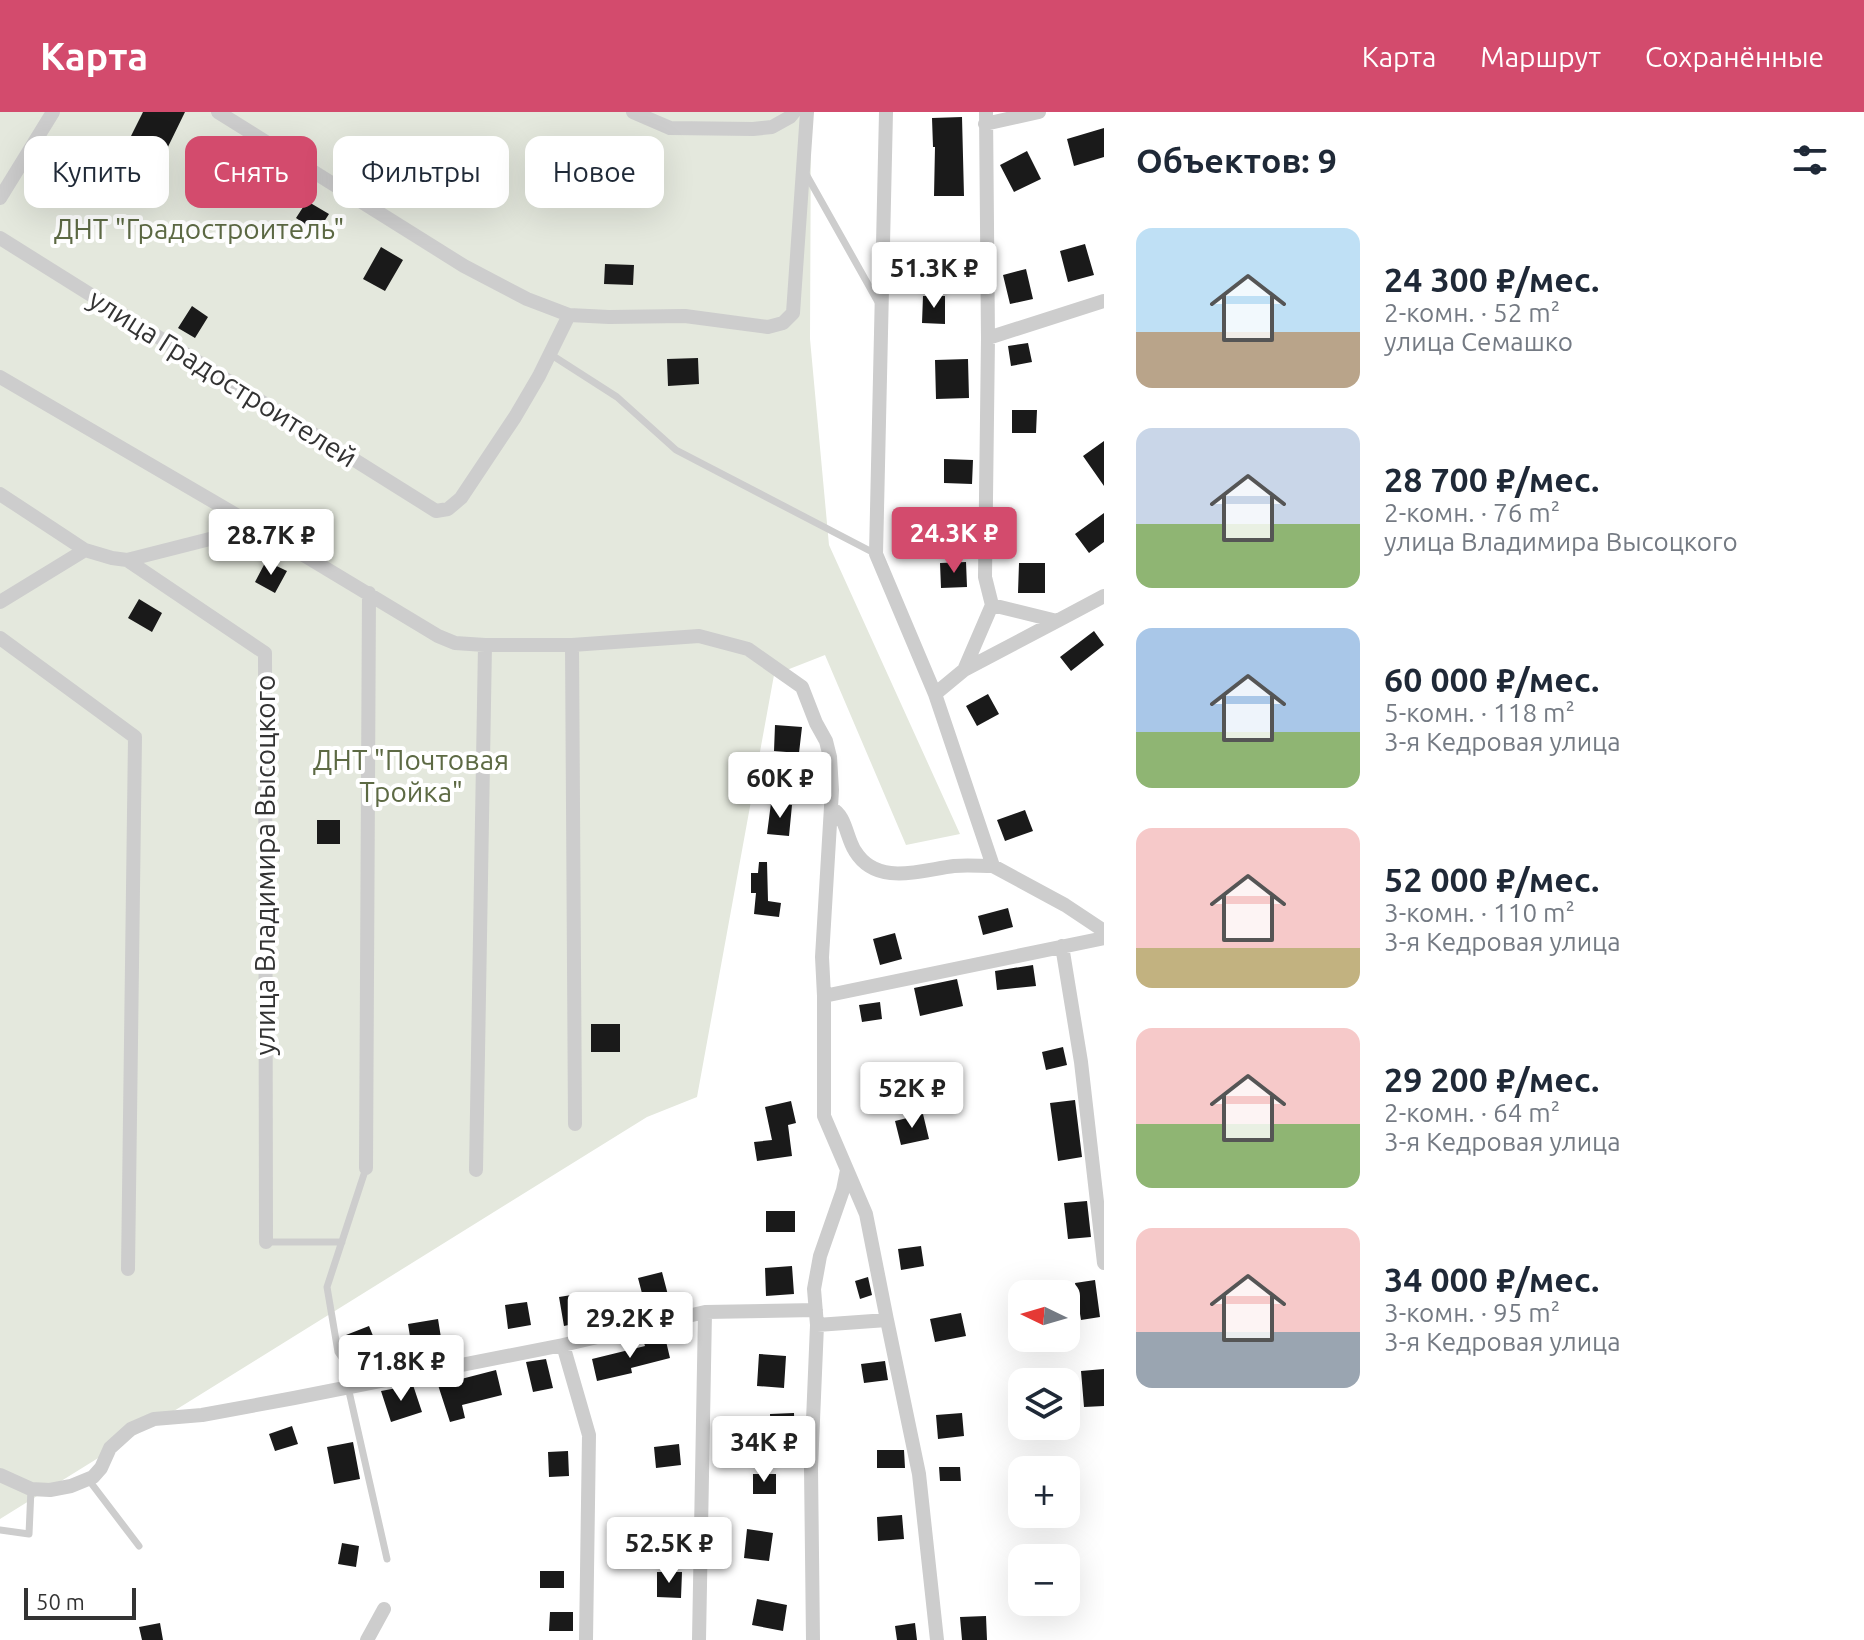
<!DOCTYPE html>
<html lang="ru">
<meta charset="utf-8">
<style>
body{margin:0;font-family:Ubuntu,sans-serif;background:#f6f6f7;color:#1f2937;height:100vh;display:flex;flex-direction:column;font-size:30px;white-space:nowrap}
*{box-sizing:border-box;margin:0}
p{font-size:26px;color:#747a83}
.icon{flex:none;width:44px;height:44px;fill:none;stroke:currentColor;stroke-width:2;stroke-linecap:round;stroke-linejoin:round}
.map{position:relative;flex:1;overflow:hidden}
.side{display:flex;flex-direction:column;background:#fff;width:760px}
.side>*{flex:none}
.top-card{position:absolute;left:24px;top:24px;width:760px;height:72px;display:flex;gap:16px}
.needle{width:52px;rotate:275deg}
.buttons{position:absolute;left:1008px;top:1168px;display:grid;gap:16px}
.buttons a{display:grid;place-items:center;width:72px;height:72px;border-radius:16px;background:#fff;box-shadow:0 8px 32px #0002;font-size:40px}
.scale{position:absolute;left:24px;bottom:20px;width:112px;box-sizing:border-box;padding-left:8px;border:4px solid #333;border-top:0;font-size:22px;line-height:28px;white-space:nowrap;color:#333;-webkit-text-stroke:6px #fff;paint-order:stroke}
.price{position:absolute;translate:-50% -68px;padding:0 18px;border-radius:8px;background:#fff;color:#222;font-size:26px;line-height:52px;filter:drop-shadow(0 2px 4px #0008)}
.price::after{content:'';position:absolute;left:50%;top:48px;width:24px;height:18px;margin-left:-12px;background:inherit;clip-path:polygon(0 0,100% 0,50% 100%)}
.price.current{background:#d34b6d;color:#fff}
ul{padding:0;list-style:none}
li{display:flex;align-items:center;gap:24px;height:200px;padding:0 32px}
li span{display:grid;place-items:center;flex:none;width:224px;height:160px;border-radius:16px;color:#555}
li>.icon{margin-inline-start:auto}
span .icon{width:96px;height:96px;fill:#fffc;stroke-width:1}
li b{font-size:34px}
h2{display:flex;justify-content:space-between;align-items:center;height:96px;padding:0 32px;font-size:34px}
.chip{padding:0 28px;border-radius:16px;background:#fff;box-shadow:0 8px 32px #0002;font-size:28px;line-height:72px}
.chip.current{background:#d34b6d;color:#fff}
header{display:flex;align-items:center;gap:48px;box-sizing:border-box;height:112px;padding:0 40px;background:#d34b6d;color:#fff}
header strong{font-size:38px}
nav{display:flex;gap:44px;margin-inline-start:auto;font-size:28px}
main{display:flex;flex:1;min-height:0}
.map>svg:first-child{display:block}
.green{fill:#e4e8dd}
.building{fill:#1a1a1a}
.lines{fill:none;stroke-linecap:round;stroke-linejoin:round}
.lane{stroke:#cdcdcd;stroke-width:7}
.street{stroke:#cdcdcd;stroke-width:14}
.labels{text-anchor:middle;stroke-width:8;stroke-linejoin:round;paint-order:stroke}
.park-label{font-size:28px;fill:#5d6a44;stroke:#fff}
.street-label{font-size:28px;fill:#333;stroke:#fff}
</style>
<header>
<strong>Карта</strong>
<nav><a>Карта</a><a>Маршрут</a><a>Сохранённые</a></nav>
</header>
<main>
<div class="map">
<svg width="1104" height="1528" viewBox="0 0 1104 1528">
<rect width="100%" height="100%" fill="#fff"/>
<path class="green" d="M0,0H811L810,227L829,433L960,722L906,733L825,543L774,563L697,985L647,1005L0,1407Z"/>
<path class="building" d="M143,0H185L164,43L130,26Z
M962,5L964,84H934L935,35H933L932,6Z
M1104,16V45L1074,54L1067,27Z
M1027,39L1041,67L1014,80L1000,53Z
M307,89L329,102L315,124L303,116L305,112L296,106Z
M1085,132L1094,163L1068,170L1060,139Z
M381,135L403,148L385,179L363,167Z
M605,152L634,153L633,173L604,172Z
M1026,157L1033,187L1010,192L1003,163Z
M923,184H945V212L922,211Z
M192,194L208,205L195,226L178,216Z
M1028,231L1032,250L1011,254L1008,234Z
M698,246L699,272L668,274L667,247Z
M968,247L969,286L936,287L935,248Z
M1012,298H1037L1036,321H1012Z
M1104,329V374L1083,344Z
M944,347L973,348L972,372L944,371Z
M1104,401V430L1089,441L1075,422Z
M266,449L287,459L275,481L255,470Z
M966,450L967,475L941,476L940,451Z
M1019,451H1045V481H1018Z
M139,487L162,501L152,520L128,506Z
M1094,519L1104,533L1071,559L1060,545Z
M988,582L999,602L977,614L966,594Z
M775,613L802,615L799,641L774,639Z
M771,691L792,693L789,724L767,722Z
M1025,698L1033,719L1005,729L997,708Z
M317,708H340V732H317Z
M759,750H767L768,789L781,791L779,805L754,802L756,781H751V761H758Z
M1008,796L1013,815L983,823L978,804Z
M895,821L902,847L880,853L873,827Z
M1033,853L1036,874L997,878L995,859Z
M957,867L963,894L920,904L914,876Z
M880,890L882,907L862,910L859,893Z
M591,912H620V940H591Z
M1063,935L1067,953L1046,958L1042,940Z
M1075,988L1082,1045L1058,1049L1050,991Z
M791,989L796,1011L788,1013L792,1044L757,1049L754,1030L772,1028L765,995Z
M923,1002L929,1027L901,1033L895,1009Z
M1087,1089L1091,1125L1068,1127L1064,1091Z
M766,1099H795V1120H766Z
M921,1134L924,1154L901,1158L898,1137Z
M792,1154L794,1182L766,1184L765,1156Z
M662,1160L668,1183L644,1189L638,1166Z
M868,1165L872,1183L860,1187L855,1169Z
M1095,1168L1100,1205L1081,1208L1075,1171Z
M578,1182L579,1187L613,1182L616,1204L583,1208V1210L564,1214L559,1185Z
M527,1190L531,1213L508,1217L505,1193Z
M961,1201L966,1224L935,1230L930,1207Z
M438,1207L442,1232L412,1237L408,1212Z
M369,1214L378,1236L355,1246L346,1223Z
M665,1225L670,1246L631,1256L632,1261L597,1269L592,1247L645,1234L644,1231Z
M759,1242L786,1244L784,1276L757,1274Z
M546,1247L553,1276L533,1280L526,1250Z
M885,1249L888,1268L864,1271L861,1252Z
M1104,1257V1294L1084,1295L1081,1259Z
M496,1258L502,1283L462,1293L465,1306L450,1310L438,1273Z
M413,1273L422,1300L391,1310L381,1279Z
M794,1301L795,1331L771,1332L770,1302Z
M962,1301L964,1324L938,1327L936,1303Z
M292,1314L298,1332L275,1339L269,1322Z
M353,1330L360,1367L334,1372L327,1335Z
M679,1332L681,1353L656,1356L654,1335Z
M877,1338H904L905,1356H877Z
M568,1339L569,1364L549,1365L548,1340Z
M939,1355H960L961,1369H940Z
M753,1362H776V1382H753Z
M902,1403L904,1427L878,1429L877,1405Z
M660,1406H686V1426H660Z
M747,1417L773,1421L769,1449L744,1446Z
M342,1431L359,1434L356,1455L338,1452Z
M540,1459H564V1476H540Z
M657,1460H682L681,1486L657,1485Z
M757,1487L787,1493L783,1519L752,1513Z
M550,1500H573V1519H549Z
M986,1504L987,1528H962L960,1505Z
M160,1511L163,1528H142L139,1515Z
M915,1511L917,1528H897L895,1514Z"/>
<g class="lines">
<path class="lane" d="M806,62L878,190
M550,242L617,285L676,338L876,442
M266,1130H342
M361,1273L338,1240L327,1175L366,1056
M348,1275L387,1447
M88,1367L139,1434
M0,1418L29,1422L31,1377"/>
<path class="street" d="M218,0L464,154L527,187L569,203L609,205L685,204L768,215L783,211L793,201L807,0
M633,0L670,16L753,17L772,15L790,5L794,0
M886,0L876,442L935,582L993,754L1065,793L1104,819
M985,12L1039,0
M0,86L53,0
M0,126L436,399L448,397L461,386L515,305L539,264L569,203
M988,226L1104,189
M0,265L257,415
M0,382L85,438L112,446L127,448
M0,490L85,438
M992,493L1057,509L1104,484
M0,526L135,625L128,1157
M485,533H572L575,1012
M572,533L699,524L748,537L802,575L816,611L826,629L830,645L832,678L822,845L824,884V1004L866,1102L887,1208
M964,558L1057,509
M935,582L964,558L992,493L985,465L988,226L986,0
M831,696C846,703 846,725 855,739C877,775 921,758 954,754C967,753 980,754 993,754
M1062,834L1081,950L1104,1151
M824,884L1104,826
M366,1056L369,481
M266,1130L265,541L127,448L257,415L438,524L455,531L485,533L476,1058
M817,1213L887,1208L919,1362L937,1528
M563,1233L589,1323L586,1528
M0,1363L31,1377L50,1378L71,1374L93,1365L101,1356L110,1336L131,1317L154,1307L202,1303L294,1286L563,1233L705,1200L816,1198
M367,1528L384,1497
M699,1528L705,1200
M813,1528L811,1356L817,1213L814,1177L820,1144L843,1078L847,1058"/>
</g>
<g class="labels">
<g class="park-label">
<text x="199" y="127">ДНТ "Градостроитель"</text>
<text x="411" y="658">ДНТ "Почтовая<tspan x="411" dy="32">Тройка"</tspan></text>
</g>
<g class="street-label">
<text transform="translate(223 266) rotate(32)" y="10">улица Градостроителей</text>
<text transform="translate(265 753) rotate(-90)" y="10">улица Владимира Высоцкого</text>
</g>
</g>
</svg>
<div class="buttons">
<a><svg class="needle" viewBox="-14 -14 28 28"><path d="M0-13l5 13h-10z" fill="#e53935"/><path d="M0 13l5-13h-10z" fill="#747a83"/></svg></a>
<a><svg class="icon" aria-label="layers" viewBox="0 0 24 24"><path d="M12 4l9 5-9 5-9-5zM3 14l9 5 9-5"/></svg></a>
<a>+</a>
<a>−</a>
</div>
<div class="scale">50 m</div>
<b class="price" style="left:934px;top:198px">51.3K ₽</b>
<b class="price current" style="left:954px;top:463px">24.3K ₽</b>
<b class="price" style="left:271px;top:465px">28.7K ₽</b>
<b class="price" style="left:780px;top:708px">60K ₽</b>
<b class="price" style="left:912px;top:1018px">52K ₽</b>
<b class="price" style="left:630px;top:1248px">29.2K ₽</b>
<b class="price" style="left:401px;top:1291px">71.8K ₽</b>
<b class="price" style="left:764px;top:1372px">34K ₽</b>
<b class="price" style="left:669px;top:1473px">52.5K ₽</b>
<div class="top-card">
<a class="chip">Купить</a>
<a class="chip current">Снять</a>
<a class="chip">Фильтры</a>
<a class="chip">Новое</a>
</div>
</div>
<section class="side">
<h2>Объектов: 9<svg class="icon" aria-label="filters" viewBox="0 0 24 24"><path d="M4 7h16M4 17h16"/><circle cx="9" cy="7" r="2"/><circle cx="15" cy="17" r="2"/></svg></h2>
<ul>
<li><span style="background:linear-gradient(#bfe0f5 65%,#b9a48a 0)"><svg class="icon" aria-label="home" viewBox="0 0 24 24"><path d="M3 11l9-7 9 7M6 9v11h12V9"/></svg></span><div><b>24 300 ₽/мес.</b><p>2-комн. · 52 m²</p><p>улица Семашко</p></div></li>
<li><span style="background:linear-gradient(#c9d6e8 60%,#8fb573 0)"><svg class="icon" aria-label="home" viewBox="0 0 24 24"><path d="M3 11l9-7 9 7M6 9v11h12V9"/></svg></span><div><b>28 700 ₽/мес.</b><p>2-комн. · 76 m²</p><p>улица Владимира Высоцкого</p></div></li>
<li><span style="background:linear-gradient(#a9c7e8 65%,#8fb573 0)"><svg class="icon" aria-label="home" viewBox="0 0 24 24"><path d="M3 11l9-7 9 7M6 9v11h12V9"/></svg></span><div><b>60 000 ₽/мес.</b><p>5-комн. · 118 m²</p><p>3-я Кедровая улица</p></div></li>
<li><span style="background:linear-gradient(#f6c9c9 75%,#c2b280 0)"><svg class="icon" aria-label="home" viewBox="0 0 24 24"><path d="M3 11l9-7 9 7M6 9v11h12V9"/></svg></span><div><b>52 000 ₽/мес.</b><p>3-комн. · 110 m²</p><p>3-я Кедровая улица</p></div></li>
<li><span style="background:linear-gradient(#f6c9c9 60%,#8fb573 0)"><svg class="icon" aria-label="home" viewBox="0 0 24 24"><path d="M3 11l9-7 9 7M6 9v11h12V9"/></svg></span><div><b>29 200 ₽/мес.</b><p>2-комн. · 64 m²</p><p>3-я Кедровая улица</p></div></li>
<li><span style="background:linear-gradient(#f6c9c9 65%,#9aa5b1 0)"><svg class="icon" aria-label="home" viewBox="0 0 24 24"><path d="M3 11l9-7 9 7M6 9v11h12V9"/></svg></span><div><b>34 000 ₽/мес.</b><p>3-комн. · 95 m²</p><p>3-я Кедровая улица</p></div></li>
</ul>
</section>
</main>
